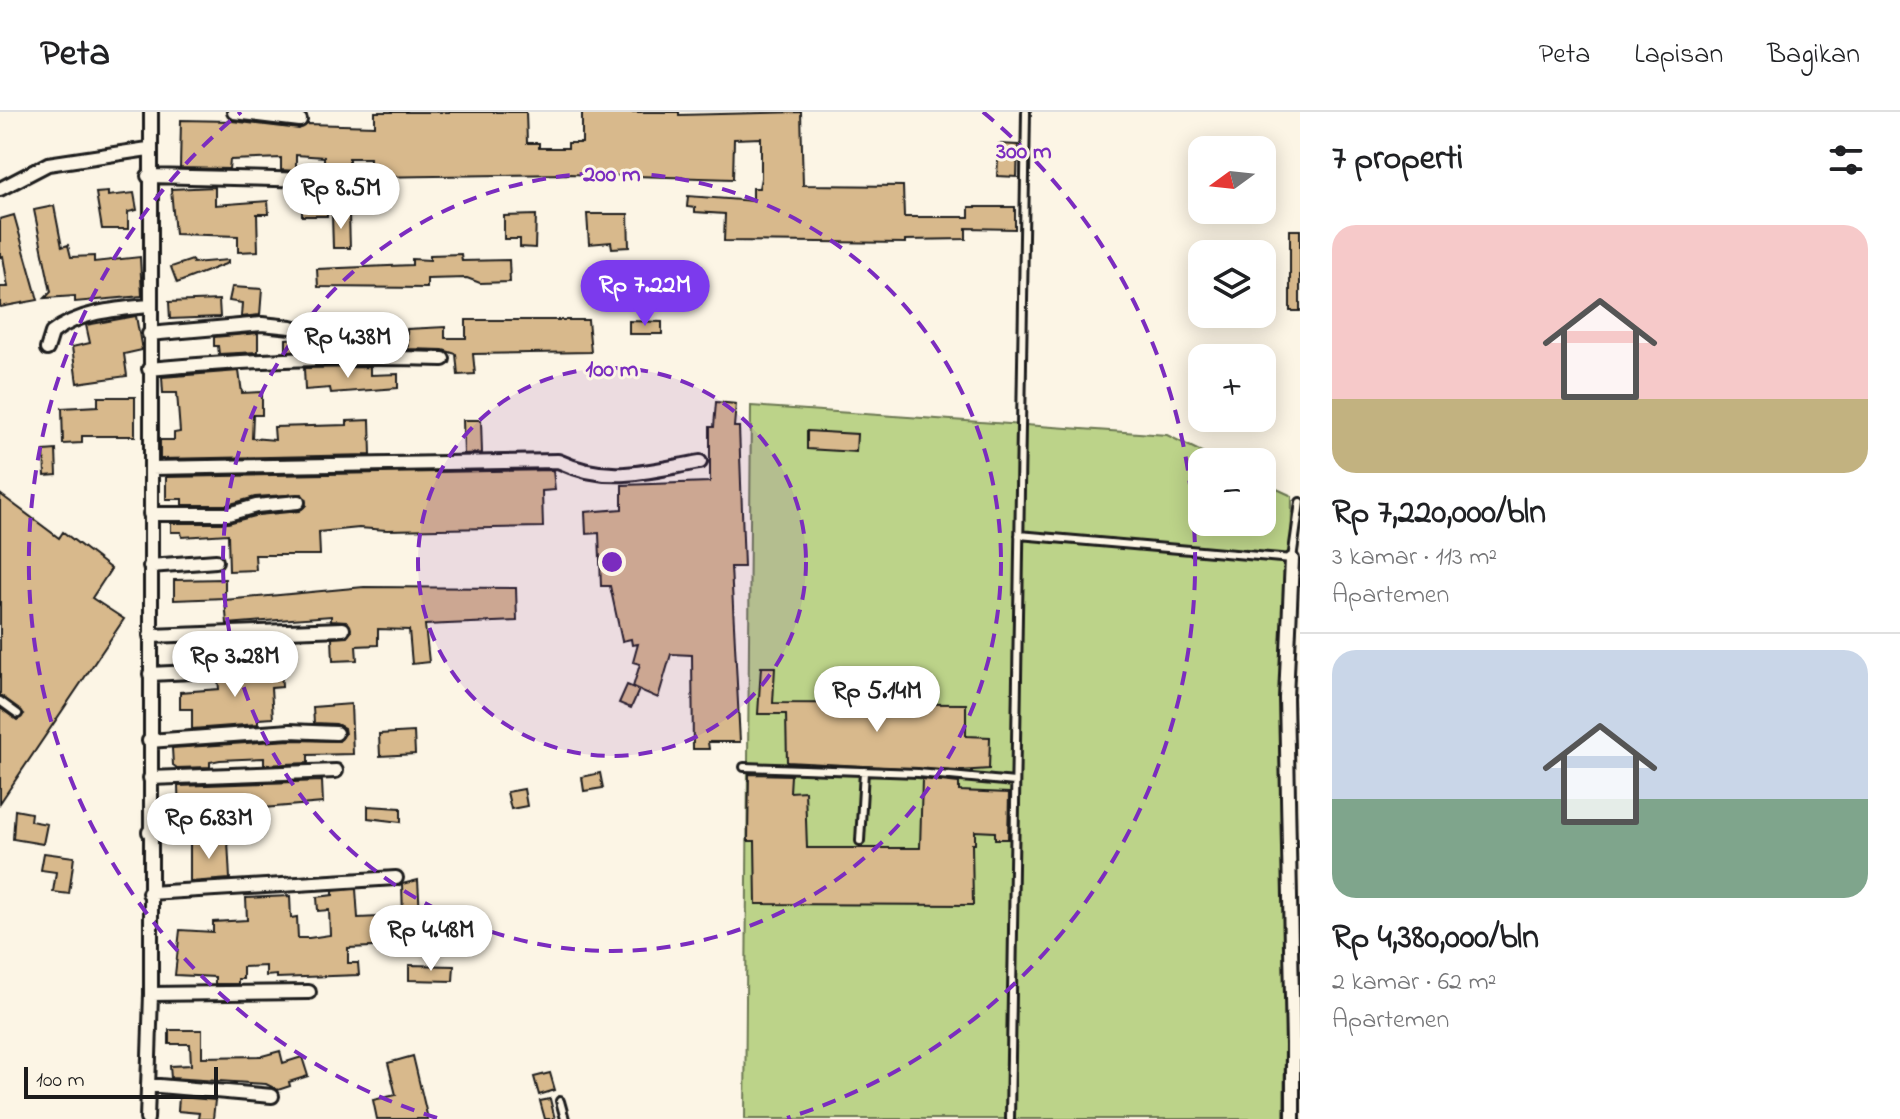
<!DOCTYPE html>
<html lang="id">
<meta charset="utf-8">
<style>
body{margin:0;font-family:"Indie Flower",sans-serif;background:#f2f2f2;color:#202124;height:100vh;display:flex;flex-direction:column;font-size:30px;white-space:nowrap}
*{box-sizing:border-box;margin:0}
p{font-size:26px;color:#757577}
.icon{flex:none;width:44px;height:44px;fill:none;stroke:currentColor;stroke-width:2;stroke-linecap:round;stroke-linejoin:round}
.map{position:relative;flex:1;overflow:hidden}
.side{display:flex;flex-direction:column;background:#fff;width:600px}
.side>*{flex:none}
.needle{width:52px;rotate:255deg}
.fabs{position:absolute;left:1188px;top:24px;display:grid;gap:16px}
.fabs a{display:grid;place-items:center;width:88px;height:88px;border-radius:16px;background:#fff;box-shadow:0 4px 20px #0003;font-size:40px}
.scale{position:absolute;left:24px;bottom:20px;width:194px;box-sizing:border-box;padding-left:8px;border:4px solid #1c1c1c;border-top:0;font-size:22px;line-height:28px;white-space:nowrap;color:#1c1c1c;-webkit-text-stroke:6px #fcf5e5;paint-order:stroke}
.price{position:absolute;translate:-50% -68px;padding:0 18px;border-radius:28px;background:#fff;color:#222;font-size:26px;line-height:52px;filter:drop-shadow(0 2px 4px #0008)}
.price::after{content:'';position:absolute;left:50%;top:48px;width:24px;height:18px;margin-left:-12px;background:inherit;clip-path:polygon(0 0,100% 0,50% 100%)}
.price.on{background:#7c3aed;color:#fff}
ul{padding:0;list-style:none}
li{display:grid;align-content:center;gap:16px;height:424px;padding:0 32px}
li+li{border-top:2px solid #e0e0e0}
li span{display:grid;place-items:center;height:248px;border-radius:24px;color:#555}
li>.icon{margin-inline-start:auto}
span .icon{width:144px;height:144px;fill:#fffc;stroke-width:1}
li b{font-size:34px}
h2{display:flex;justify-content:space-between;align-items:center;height:96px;padding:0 32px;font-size:34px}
header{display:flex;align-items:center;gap:48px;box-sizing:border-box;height:112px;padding:0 40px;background:#fff;border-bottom:2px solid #e0e0e0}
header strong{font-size:38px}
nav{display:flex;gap:44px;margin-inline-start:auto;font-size:28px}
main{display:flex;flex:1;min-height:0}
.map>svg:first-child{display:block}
.green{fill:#bcd389;stroke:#6c7852;stroke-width:2}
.building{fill:#d8b98c;stroke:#1c1c1c;stroke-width:2}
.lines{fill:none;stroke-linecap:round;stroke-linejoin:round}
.lane-casing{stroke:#1c1c1c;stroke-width:12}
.street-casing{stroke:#1c1c1c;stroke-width:18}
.lane{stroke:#fcf5e5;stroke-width:6}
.street{stroke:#fcf5e5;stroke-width:12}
.ring{fill:none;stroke:#7b2cbf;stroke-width:4;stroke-dasharray:14 10}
.centre{fill:#7b2cbf;stroke:#fcf5e5;stroke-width:4}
.ring-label{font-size:24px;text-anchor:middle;font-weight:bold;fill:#7b2cbf;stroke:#fcf5e5;stroke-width:6;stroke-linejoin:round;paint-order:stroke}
</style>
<header>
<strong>Peta</strong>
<nav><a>Peta</a><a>Lapisan</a><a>Bagikan</a></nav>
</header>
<main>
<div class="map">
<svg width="1300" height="1007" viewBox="0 0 1300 1007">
<rect width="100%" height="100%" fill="#fcf5e5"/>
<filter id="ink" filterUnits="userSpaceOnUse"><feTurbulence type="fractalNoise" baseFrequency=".0125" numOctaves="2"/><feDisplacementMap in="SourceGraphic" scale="16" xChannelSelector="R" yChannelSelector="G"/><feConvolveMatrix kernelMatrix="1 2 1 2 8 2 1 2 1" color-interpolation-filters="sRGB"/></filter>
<g filter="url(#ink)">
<path class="green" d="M751,294L1167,323L1222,350H1202V410H1262V370L1292,384L1284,1007H745Z"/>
<path class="building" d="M375,0H526L527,31H539V36H568V31H582V0H679V3L801,0L803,73L903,74L904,105H969V95H1015V117L966,116V127L905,128V131L724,129L725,102L695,100V96L687,95L688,84L753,89V76H759L761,66V26L734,27L733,67L568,62L369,65L370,46H349V57H324V45L296,43V59L281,58V46L230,48L229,57L180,56L181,8L232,9L299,17L308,12L375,14Z
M999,32L1018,33L1017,65L997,64Z
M215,75V93L268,89L269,102H257L258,139L238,140V124L175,122L171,77Z
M302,77H327V104H302Z
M108,80V84L134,81L137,98L128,100V117H102L96,81Z
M54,94L62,135L68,133L71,145L94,144V150L140,145L142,184L75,190V184L45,186L51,180L34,98Z
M332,102H349L350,136H333Z
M587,102H628L629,135L612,136L611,130L589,132Z
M14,103L38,188L0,195V175H8L3,144L0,145V107Z
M536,103L535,136L520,135V127H504V104Z
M1290,118H1300V199H1290Z
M461,142L462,149L509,148L510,170L480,171L467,166L427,167V176L318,175L317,157L412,153V147L430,148V143Z
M192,148L193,151L228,148V151L177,171L171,155Z
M639,148H657L656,172L638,171Z
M232,175L262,177L260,203L241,205L242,191L229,189Z
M219,188L220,205L170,207L169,190Z
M136,204L142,238L124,242L127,264L77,271L72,235L90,231L86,213Z
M466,208H588L591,240L473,242L475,262L458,263L456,242L443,238L408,237L407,217L445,215V226H466Z
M629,209L662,210V222H629Z
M258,221V240L219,242L218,234H214V225Z
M300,226L307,228L308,238L286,239V227Z
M370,255V263L398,262V276L331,281L330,276L305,278L304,256Z
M239,259L242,281L262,280V303H253L252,326L275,328L274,315L347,313V309L370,308L371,343L160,347V328H174V321L180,320L177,281H163L162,265Z
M98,285H135V324H82V331L63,332L62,296L98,294Z
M716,290L736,292L734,315H739L744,455H731L740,630H708L709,637H693L692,543L671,542L658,586L633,575L640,552L633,550L638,532L632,533L631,527L622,529L610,474H601L599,421L586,422L585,400L622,397V373L710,370V315H714Z
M463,308H481L482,341L464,342Z
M807,319L857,322L856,340L807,337Z
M56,338L57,363L45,364L44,339Z
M553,358L555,378L542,379L543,415L387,418L359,416L319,420L320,443H255L256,458L229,459L228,422L182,425L181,420H171V411H228L258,403L299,399L306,393L302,382L255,385L227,393H182V387H166V365Z
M0,382L59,426L63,420L111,457L92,486L124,507L0,691V596L17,608L24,602L0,583Z
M225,467V486L174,488V468Z
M364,475L516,476L517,509L425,513L429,550L412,552L409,518L378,517V533L356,534L357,548L333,549L332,526L347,525L351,520L346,509L331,508V504L227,512L225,488Z
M228,530L229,549L196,551L195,531Z
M281,554L282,575L271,576L273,606L258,607V612L192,617V597H180V580L219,577L218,568L238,566L242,555Z
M761,555H775L773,591L966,592V624L990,625L989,657L959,659L787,650L786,602H758Z
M627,573L639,578L631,596L619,591Z
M351,592L353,642L308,643V651L264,653V646L220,648L210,650V655L177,656L173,653L172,636L290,628L339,629L345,622L344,616L336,612L314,611L313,595Z
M414,620L415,642L380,644L379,622Z
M600,661L603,676L584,679L582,665Z
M749,662L791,663L790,680L805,679L807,736H920L922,667L959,671V679L1009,681L1008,727H995V720L975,719V732H972L973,793L756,792L755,729H748Z
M322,669L323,691L179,703L178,674Z
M524,677L527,694L511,697L507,680Z
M368,694L401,696V710L368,706Z
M15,698L31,701L30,709L47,712L43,732L13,727Z
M190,729H228L230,767L190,770Z
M44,741L74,745L69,782L53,780L56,760L41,758Z
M418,768L420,803L446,802L448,832L348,836V851H358L359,863L277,866V863L266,864V854L243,855V867H238V872H215V865L175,863L180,818L213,820V810L247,808L246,786L290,784L291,806L297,805L298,826H309L330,823L329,798L318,799L317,785L333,783V779L356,777L358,806L403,804L402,772Z
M409,853L454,854L453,869L409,868Z
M169,918H202V945L262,944L280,939L283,951L302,945L308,964L289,970L290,974L278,978L266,972L171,966L170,954L191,953L190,932H169Z
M413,944L428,1007H377L373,988L396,983L388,951Z
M550,961L555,978L539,983L534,965Z
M179,985L215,988L213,1007H198L199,1001L178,999Z
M550,987L555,1007H545L540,989Z"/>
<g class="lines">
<g class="lane-casing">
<path id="lane" d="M1019,423L1292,447L1300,390
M0,589L18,602
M744,655L918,661L1015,670
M860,729L864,659
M560,989L565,1007
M1010,1007L1026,0"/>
</g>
<g class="street-casing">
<path id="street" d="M234,0L300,8
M148,64L353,69
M0,77L48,52L148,37
M149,222L262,212L291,215L325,223L374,222
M47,237L52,221C78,200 116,197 149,194
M149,257C247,248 344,244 443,247
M151,356L558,349C609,373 647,359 700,350
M150,402H228L256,394L298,390
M1292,447L1286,586L1293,934
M150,454L216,449
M150,524L343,517
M150,562L234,558
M149,629L290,619L336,621
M150,666L336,659
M149,720H256
M149,781L396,766
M151,882L309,880
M148,973L272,984
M147,1007L151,882V0
M1293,1007V934H1300"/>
</g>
<use href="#lane" class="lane"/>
<use href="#street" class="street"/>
</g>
</g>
<circle cx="612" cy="450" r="194" fill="#7b2cbf" fill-opacity=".12"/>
<g class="ring">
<circle cx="612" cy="450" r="194"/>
<circle cx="612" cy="450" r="389"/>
<path d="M437 1006A583 583 0 0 1 241 0M983 0A583 583 0 0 1 787 1006"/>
</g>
<circle cx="612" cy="450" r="12" class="centre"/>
<g class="ring-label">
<text x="1024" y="46">300 m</text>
<text x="612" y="69">200 m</text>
<text x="612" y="264">100 m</text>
</g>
</svg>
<div class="fabs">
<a><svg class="needle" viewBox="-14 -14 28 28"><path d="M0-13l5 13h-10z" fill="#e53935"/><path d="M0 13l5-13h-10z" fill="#757577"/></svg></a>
<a><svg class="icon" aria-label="layers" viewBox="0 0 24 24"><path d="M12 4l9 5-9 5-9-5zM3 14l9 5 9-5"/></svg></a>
<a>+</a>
<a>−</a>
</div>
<div class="scale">100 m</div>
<b class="price" style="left:341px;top:119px">Rp 8.5M</b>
<b class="price on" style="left:645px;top:216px">Rp 7.22M</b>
<b class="price" style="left:348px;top:268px">Rp 4.38M</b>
<b class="price" style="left:235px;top:587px">Rp 3.28M</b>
<b class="price" style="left:877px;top:622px">Rp 5.14M</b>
<b class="price" style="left:209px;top:749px">Rp 6.83M</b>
<b class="price" style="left:431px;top:861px">Rp 4.48M</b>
</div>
<section class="side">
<h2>7 properti<svg class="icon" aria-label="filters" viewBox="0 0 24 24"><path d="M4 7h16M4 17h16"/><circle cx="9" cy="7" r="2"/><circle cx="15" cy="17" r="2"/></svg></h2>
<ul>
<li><span style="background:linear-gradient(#f6c9c9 70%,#c2b280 0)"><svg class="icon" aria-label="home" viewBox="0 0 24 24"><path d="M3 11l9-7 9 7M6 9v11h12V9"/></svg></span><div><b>Rp 7,220,000/bln</b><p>3 kamar · 113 m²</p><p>Apartemen</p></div></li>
<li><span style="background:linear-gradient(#c9d6e8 60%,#7fa58c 0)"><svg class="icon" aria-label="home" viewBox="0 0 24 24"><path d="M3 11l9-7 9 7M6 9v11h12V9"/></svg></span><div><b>Rp 4,380,000/bln</b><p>2 kamar · 62 m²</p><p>Apartemen</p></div></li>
</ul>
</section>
</main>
